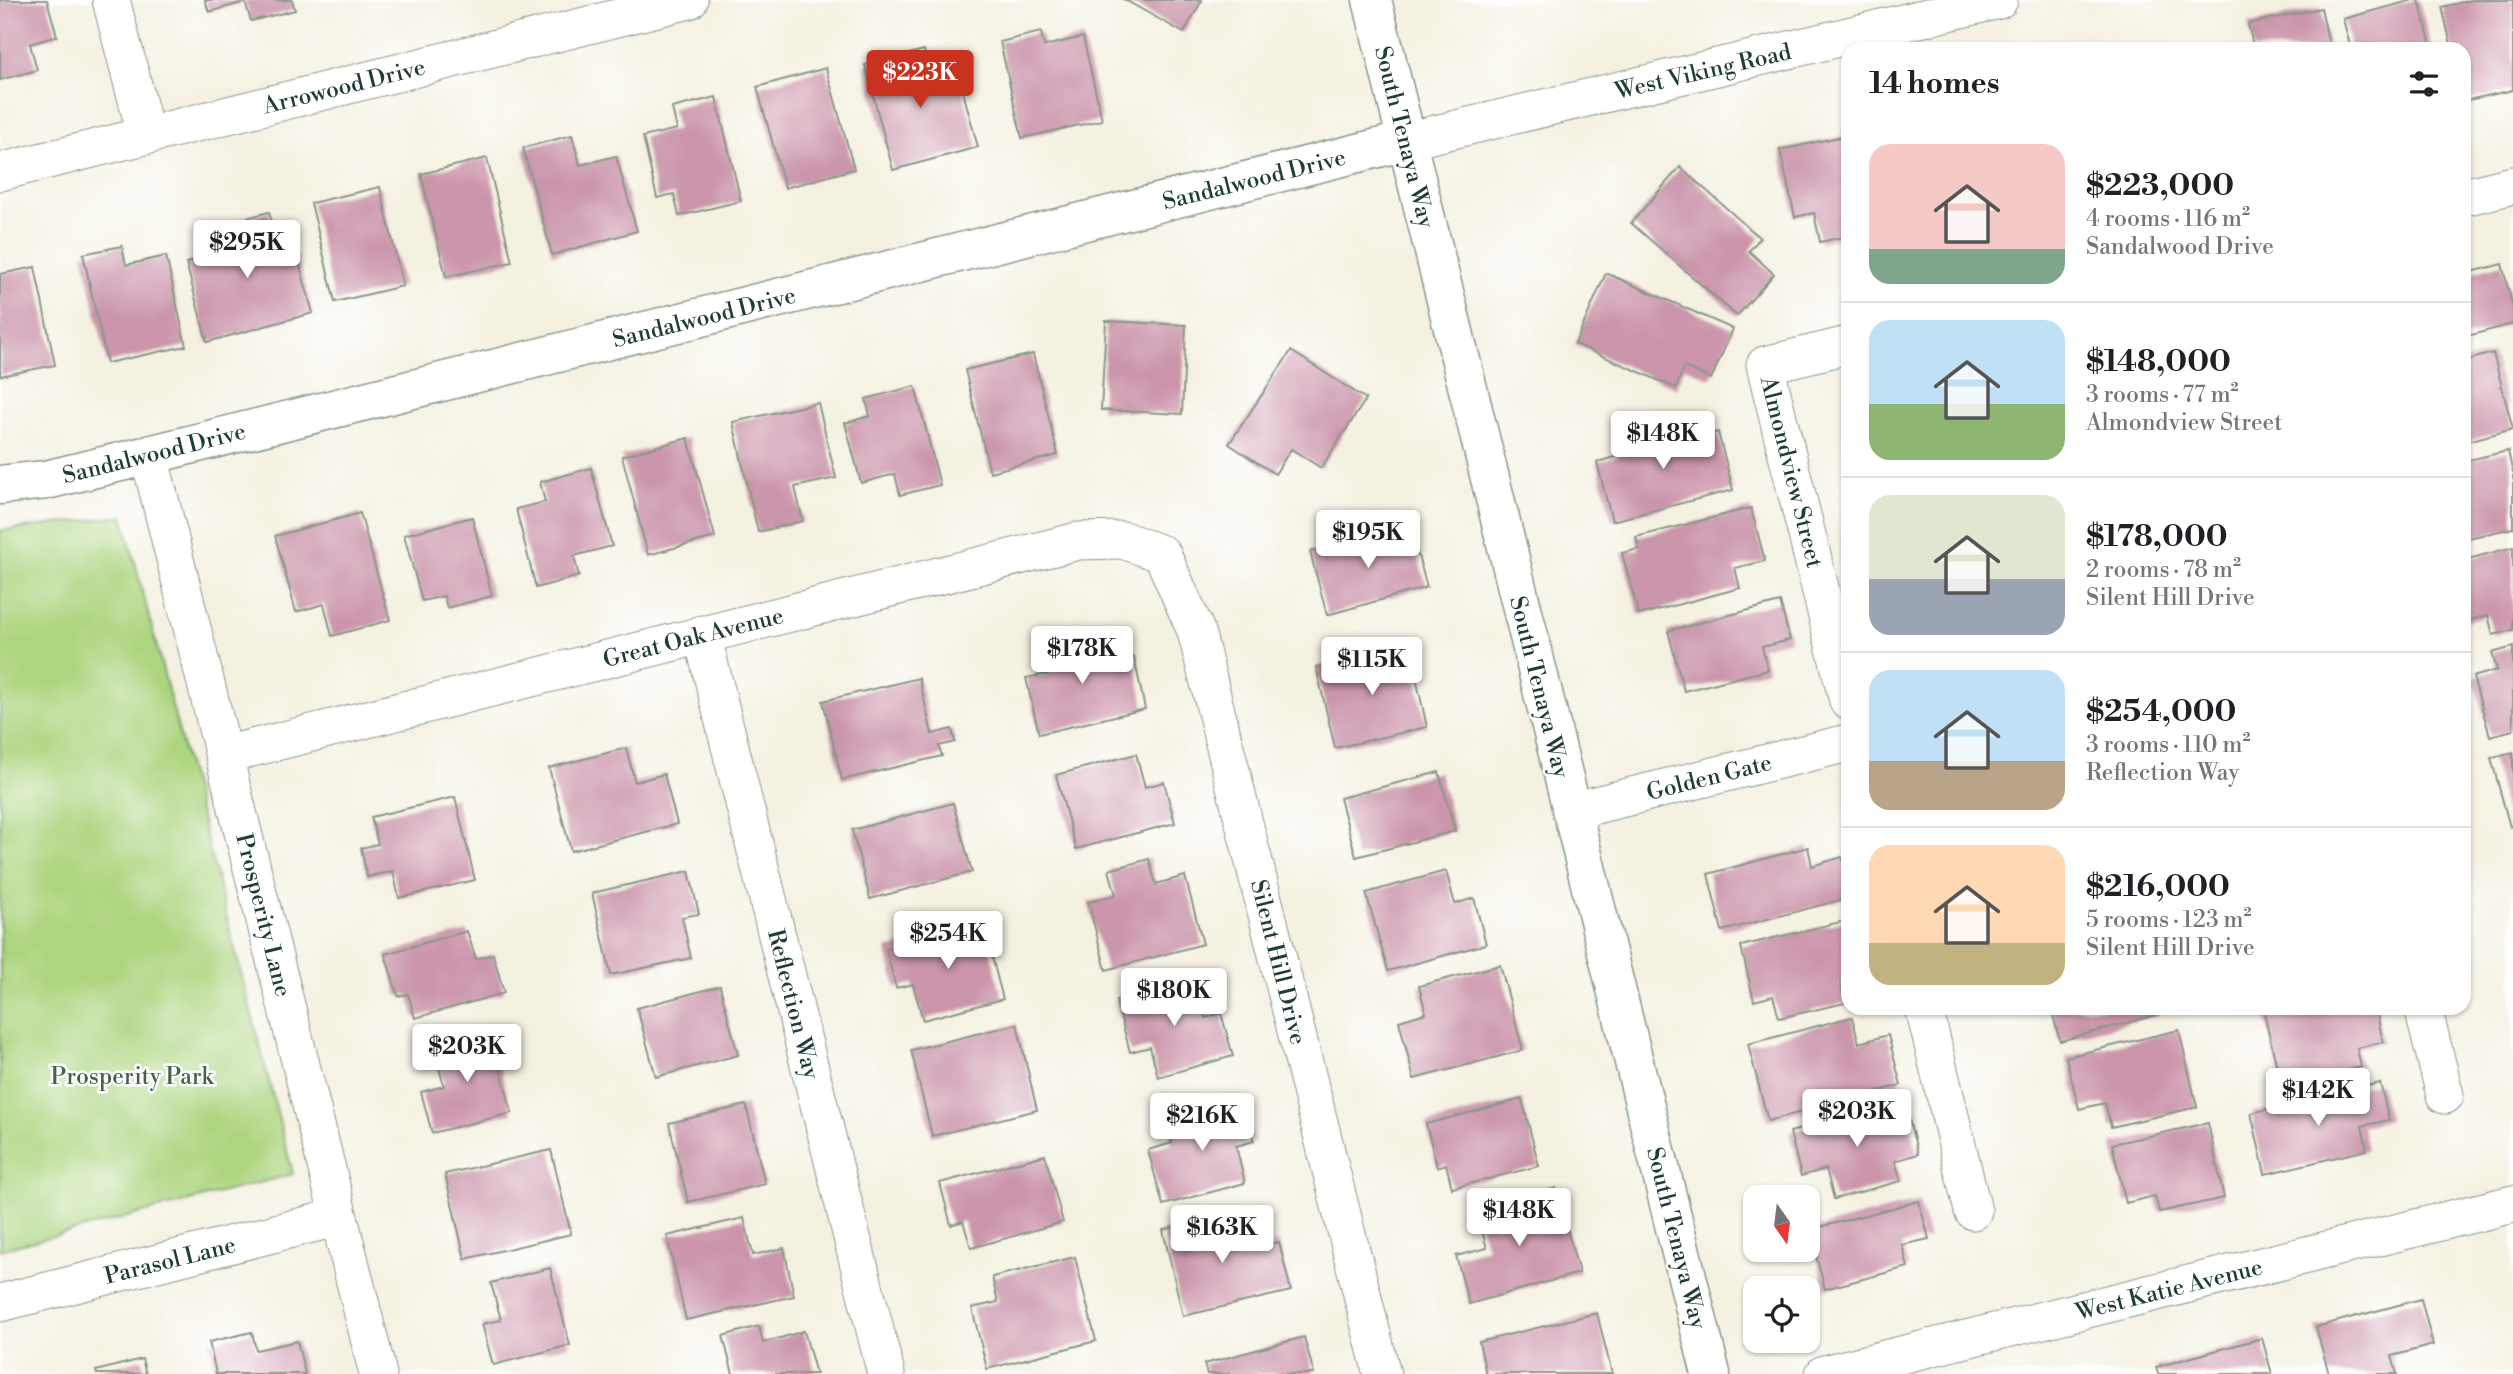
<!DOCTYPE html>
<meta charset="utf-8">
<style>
body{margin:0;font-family:"Libre Bodoni",serif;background:#f6f6f6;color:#202124;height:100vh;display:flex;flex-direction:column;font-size:26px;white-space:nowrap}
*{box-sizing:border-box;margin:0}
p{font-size:23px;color:#757577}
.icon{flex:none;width:38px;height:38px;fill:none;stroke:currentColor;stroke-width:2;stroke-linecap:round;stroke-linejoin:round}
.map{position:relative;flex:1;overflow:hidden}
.side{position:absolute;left:1841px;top:42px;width:630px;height:973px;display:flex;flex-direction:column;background:#fff;border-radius:21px;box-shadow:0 2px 5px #0004}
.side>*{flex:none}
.needle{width:46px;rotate:166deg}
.tools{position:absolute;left:1743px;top:1185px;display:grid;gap:14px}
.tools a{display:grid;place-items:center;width:77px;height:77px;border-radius:14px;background:#fff;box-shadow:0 2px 5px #0004;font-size:35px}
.price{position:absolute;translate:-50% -60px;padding:0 16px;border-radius:7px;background:#fff;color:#222;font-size:23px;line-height:46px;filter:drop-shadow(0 2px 4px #0008)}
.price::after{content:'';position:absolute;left:50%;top:42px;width:21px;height:16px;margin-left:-10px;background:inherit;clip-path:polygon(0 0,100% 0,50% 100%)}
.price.selected{background:#c8321e;color:#fff}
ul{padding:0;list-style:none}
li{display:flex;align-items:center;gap:21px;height:175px;padding:0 28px}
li+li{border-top:2px solid #e0e0e0}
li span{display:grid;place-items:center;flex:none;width:196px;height:140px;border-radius:21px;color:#555}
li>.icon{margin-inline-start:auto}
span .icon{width:84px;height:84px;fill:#fffc;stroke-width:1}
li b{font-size:30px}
h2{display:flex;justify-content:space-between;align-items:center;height:84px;padding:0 28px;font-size:30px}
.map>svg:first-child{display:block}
.green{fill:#add580;stroke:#66895a;stroke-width:2}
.building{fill:#cb95ab}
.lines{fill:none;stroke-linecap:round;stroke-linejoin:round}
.minor-casing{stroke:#8a978a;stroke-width:39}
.tertiary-casing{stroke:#8a978a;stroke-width:41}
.minor{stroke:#fff;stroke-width:37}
.tertiary{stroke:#fff;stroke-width:38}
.labels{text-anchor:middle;stroke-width:5;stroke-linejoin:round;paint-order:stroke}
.street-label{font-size:23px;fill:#1f3d34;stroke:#fff}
.park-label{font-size:23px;fill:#426347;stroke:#fff}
</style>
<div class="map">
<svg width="2513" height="1374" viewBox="0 0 2513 1374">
<rect width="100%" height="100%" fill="#fff"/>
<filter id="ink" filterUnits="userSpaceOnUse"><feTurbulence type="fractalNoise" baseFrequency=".0143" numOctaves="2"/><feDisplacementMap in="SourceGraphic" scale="14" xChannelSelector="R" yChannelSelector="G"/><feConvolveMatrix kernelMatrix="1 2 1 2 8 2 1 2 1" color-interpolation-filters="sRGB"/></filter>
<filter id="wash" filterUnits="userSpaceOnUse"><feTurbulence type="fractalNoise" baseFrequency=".00686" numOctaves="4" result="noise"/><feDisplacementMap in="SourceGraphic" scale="28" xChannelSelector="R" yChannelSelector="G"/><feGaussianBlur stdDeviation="1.57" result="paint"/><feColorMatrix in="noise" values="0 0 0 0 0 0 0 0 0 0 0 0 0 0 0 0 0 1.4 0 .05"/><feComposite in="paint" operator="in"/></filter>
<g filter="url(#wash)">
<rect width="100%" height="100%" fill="#f4f1e1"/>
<path class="green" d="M123,516L293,1174L0,1250V531Z"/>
<g id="blocks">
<path class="building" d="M0,0H47L57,36L30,44L37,70L0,80Z
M205,0H292L295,10L251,21L245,2L209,12Z
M1125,0H1202L1184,33Z
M2413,0H2419L2432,49H2351L2343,19Z
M2471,0H2513V90L2464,101V49H2452L2442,7Z
M2321,8L2330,49H2254L2248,24Z
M1041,32L1044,46L1083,37L1102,120L1022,138L1000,42Z
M924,50L931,78L957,70L978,147L893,170L865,65Z
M826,68L854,169L785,188L757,87Z
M716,97L741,201L679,216L674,194L657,198L643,137L677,129L672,108Z
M572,135L580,165L616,156L637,231L552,255L523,148Z
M1848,135V236L1820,242L1814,213L1795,217L1780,150Z
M487,158L512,262L446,277L421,174Z
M1680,167L1760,238L1749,251L1774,274L1737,316L1631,223Z
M380,187L403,286L335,302L311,203Z
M269,212L283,260L297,255L313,313L207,342L186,263L216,255L209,228Z
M122,246L126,265L166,256L186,346L107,363L83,254Z
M2502,264L2513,308V324L2464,337V274Z
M35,267L55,365L0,376V274Z
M1606,273L1733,329L1711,379L1684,367L1676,388L1575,344Z
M1106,321L1186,325L1182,414L1101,410Z
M1291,351L1366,399L1321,468L1291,449L1275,474L1229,444Z
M2493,353L2513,429L2464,442V361Z
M1033,354L1058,455L990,472L965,370Z
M915,386L940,485L900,495L895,474L861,483L845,423L870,416L866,399Z
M818,403L836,478L795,487L803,521L758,532L733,422Z
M1682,423L1686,441L1718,432L1733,490L1612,521L1597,462L1618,456L1614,441Z
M688,438L715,537L648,555L622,456Z
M2508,451L2513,474V528L2464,539V461Z
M591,468L612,546L574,556L579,576L536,588L516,509L545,502L540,482Z
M1751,508L1765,561L1735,568L1740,588L1639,615L1622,553L1639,549L1636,537Z
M360,513L390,620L332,636L324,604L296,612L275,536Z
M472,517L492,596L447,608L444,596L422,601L404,535Z
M1409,524L1427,587L1327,615L1310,552Z
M2513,547V630L2493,635L2488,615L2464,622V560Z
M1780,602L1790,640L1762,647L1768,670L1684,691L1668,631Z
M1096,633L1103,664L1134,657L1145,709L1039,734L1026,678L1048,674L1041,646Z
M1409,646L1427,727L1335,748L1316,667Z
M2513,647V730L2490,736L2473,677L2497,670L2492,653Z
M919,678L932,734L952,729L955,742L939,746L942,756L842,780L823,701Z
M626,748L635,782L664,774L677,824L571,851L549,768Z
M2513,753V826L2510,827L2491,758Z
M1136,754L1145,787L1164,782L1175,823L1076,849L1056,775Z
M1439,772L1455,831L1356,857L1340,798Z
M455,797L475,880L399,898L393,871L367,877L361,848L378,844L371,817Z
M953,803L972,872L870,899L852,830Z
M1808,847L1812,866L1842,857L1848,878V898L1722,931L1708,874Z
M1149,859L1156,884L1185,876L1203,944L1106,970L1088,902L1116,895L1109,870Z
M689,871L699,914L682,917L691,958L611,975L592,893Z
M1446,871L1455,904L1474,898L1486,944L1388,971L1366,893Z
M1848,920V980L1840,982L1845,1003L1779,1018L1773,996L1754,1001L1741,946Z
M983,923L1003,999L923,1020L913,984L896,988L886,949Z
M467,931L476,959L493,954L504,993L415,1018L408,994L398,996L385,954Z
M1500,965L1523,1050L1414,1079L1399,1021L1426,1013L1419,986Z
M1194,978L1205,1018L1221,1013L1233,1056L1158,1077L1150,1047L1130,1052L1116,1000Z
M720,986L738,1055L656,1077L637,1008Z
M2051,1008H2158L2160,1014L2060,1041Z
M2263,1008H2376L2383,1042L2357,1048L2361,1067L2281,1085Z
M1852,1017L1859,1043L1888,1035L1901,1085L1768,1121L1748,1044Z
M1017,1024L1037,1110L932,1136L911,1050Z
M2179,1030L2197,1107L2111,1127L2105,1103L2079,1109L2066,1057Z
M491,1031L512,1113L432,1133L421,1092L444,1086L433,1046Z
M2380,1083L2389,1120L2362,1126L2367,1150L2265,1174L2251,1113Z
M1522,1099L1539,1166L1452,1188L1446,1164L1437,1167L1426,1124Z
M1244,1101L1254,1141L1236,1146L1245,1183L1163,1205L1148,1150L1172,1143L1166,1121Z
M1904,1101L1918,1154L1895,1161L1901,1181L1834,1199L1826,1169L1801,1176L1790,1132Z
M746,1105L765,1184L688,1202L669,1123Z
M2208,1123L2224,1198L2159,1212L2155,1196L2126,1203L2112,1144Z
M551,1150L571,1234L465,1259L445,1174Z
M1045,1155L1063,1222L971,1248L963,1221L951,1225L940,1183Z
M1556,1188L1579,1273L1469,1304L1456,1256L1487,1248L1476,1210Z
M1919,1201L1929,1239L1902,1245L1908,1267L1825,1289L1809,1230Z
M1238,1212L1247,1249L1279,1242L1291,1291L1183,1316L1163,1230Z
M744,1218L753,1255L784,1248L794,1296L686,1320L667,1236Z
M1075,1257L1096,1341L987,1369L972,1308L998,1302L992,1277Z
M550,1268L570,1345L493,1365L482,1324L501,1320L491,1283Z
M2421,1299L2433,1345L2392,1356L2397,1374H2329L2316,1327Z
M1597,1313L1612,1374H1486L1479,1342Z
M759,1326L763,1343L804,1331L816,1374H733L723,1336Z
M252,1332L256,1350L297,1341L305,1374H216L209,1342Z
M1304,1337L1314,1374H1207L1204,1364Z
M2262,1338L2272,1374H2158L2156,1367Z
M142,1359L146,1374H97L96,1371Z"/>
</g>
</g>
<g filter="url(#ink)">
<use href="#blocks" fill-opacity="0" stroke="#8a978a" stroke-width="2"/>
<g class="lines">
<g class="minor-casing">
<path id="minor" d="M111,0L146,135
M1406,141L1999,0
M0,172L689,0
M2464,197L2513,185
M1848,345L1765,365L1848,701
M149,455L378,1374
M702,634L886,1374
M224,755L1078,541L1123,540L1162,554L1196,631L1382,1374
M1571,811L1848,743
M1924,1008L1973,1211
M2423,1008L2445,1095
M0,1303L339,1217
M1824,1374L2513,1204"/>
</g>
<g class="tertiary-casing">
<path id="tertiary" d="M1372,0L1711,1374
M0,485L46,480L149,455L1406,141"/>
</g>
<use href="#minor" class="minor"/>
<use href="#tertiary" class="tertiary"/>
</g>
</g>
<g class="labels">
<g class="street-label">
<text transform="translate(1703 71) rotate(-13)" y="8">West Viking Road</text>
<text transform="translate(344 86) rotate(-14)" y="8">Arrowood Drive</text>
<text transform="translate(1405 137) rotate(76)" y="8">South Tenaya Way</text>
<text transform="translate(1254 179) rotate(-14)" y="8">Sandalwood Drive</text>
<text transform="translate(704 317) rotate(-14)" y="8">Sandalwood Drive</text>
<text transform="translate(154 453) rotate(-14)" y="8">Sandalwood Drive</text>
<text transform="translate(1792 472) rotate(76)" y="8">Almondview Street</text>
<text transform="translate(693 637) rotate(-14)" y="8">Great Oak Avenue</text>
<text transform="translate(1540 687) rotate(76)" y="8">South Tenaya Way</text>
<text transform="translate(1709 777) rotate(-14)" y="8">Golden Gate</text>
<text transform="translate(264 915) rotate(76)" y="8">Prosperity Lane</text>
<text transform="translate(1279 962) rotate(76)" y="8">Silent Hill Drive</text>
<text transform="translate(794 1004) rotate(76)" y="8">Reflection Way</text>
<text transform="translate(1677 1238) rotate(76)" y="8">South Tenaya Way</text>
<text transform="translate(170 1260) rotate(-14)" y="8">Parasol Lane</text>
<text transform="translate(2169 1289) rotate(-14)" y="8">West Katie Avenue</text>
</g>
<g class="park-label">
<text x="132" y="1084">Prosperity Park</text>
</g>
</g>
</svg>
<div class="tools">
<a><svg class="needle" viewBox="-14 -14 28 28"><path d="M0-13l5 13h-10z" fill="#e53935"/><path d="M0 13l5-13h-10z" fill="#757577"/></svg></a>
<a><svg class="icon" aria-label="locate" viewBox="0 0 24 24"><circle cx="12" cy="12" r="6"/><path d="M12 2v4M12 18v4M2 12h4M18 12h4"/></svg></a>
</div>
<b class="price selected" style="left:920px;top:110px">$223K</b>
<b class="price" style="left:247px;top:280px">$295K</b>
<b class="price" style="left:1663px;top:471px">$148K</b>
<b class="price" style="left:1368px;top:570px">$195K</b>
<b class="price" style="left:1082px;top:686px">$178K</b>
<b class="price" style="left:1372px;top:697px">$115K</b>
<b class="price" style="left:948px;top:971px">$254K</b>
<b class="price" style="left:1174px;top:1028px">$180K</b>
<b class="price" style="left:467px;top:1084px">$203K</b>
<b class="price" style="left:2318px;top:1128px">$142K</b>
<b class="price" style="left:1857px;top:1149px">$203K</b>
<b class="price" style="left:1202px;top:1153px">$216K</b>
<b class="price" style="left:1519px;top:1248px">$148K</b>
<b class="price" style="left:1222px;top:1265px">$163K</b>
<section class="side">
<h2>14 homes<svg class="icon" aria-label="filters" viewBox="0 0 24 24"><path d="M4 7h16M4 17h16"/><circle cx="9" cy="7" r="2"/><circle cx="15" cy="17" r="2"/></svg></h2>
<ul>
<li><span style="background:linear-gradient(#f6c9c9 75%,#7fa58c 0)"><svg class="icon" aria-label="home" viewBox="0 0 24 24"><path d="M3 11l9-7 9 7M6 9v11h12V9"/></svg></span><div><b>$223,000</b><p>4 rooms · 116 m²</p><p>Sandalwood Drive</p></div></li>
<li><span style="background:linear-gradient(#bfe0f5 60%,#8fb573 0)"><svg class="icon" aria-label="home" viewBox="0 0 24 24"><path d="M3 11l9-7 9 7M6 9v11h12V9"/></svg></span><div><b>$148,000</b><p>3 rooms · 77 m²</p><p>Almondview Street</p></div></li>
<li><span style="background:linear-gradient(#dfe7d0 60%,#9aa5b1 0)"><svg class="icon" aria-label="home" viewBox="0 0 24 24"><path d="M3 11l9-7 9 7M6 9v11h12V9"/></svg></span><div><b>$178,000</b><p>2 rooms · 78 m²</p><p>Silent Hill Drive</p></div></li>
<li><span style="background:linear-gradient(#bfe0f5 65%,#b9a48a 0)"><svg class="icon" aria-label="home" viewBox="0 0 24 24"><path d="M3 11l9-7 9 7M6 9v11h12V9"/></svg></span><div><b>$254,000</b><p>3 rooms · 110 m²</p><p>Reflection Way</p></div></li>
<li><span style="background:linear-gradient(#ffd9b3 70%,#c2b280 0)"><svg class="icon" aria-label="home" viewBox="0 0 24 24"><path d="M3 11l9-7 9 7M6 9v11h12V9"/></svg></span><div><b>$216,000</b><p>5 rooms · 123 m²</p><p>Silent Hill Drive</p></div></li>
</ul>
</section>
</div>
